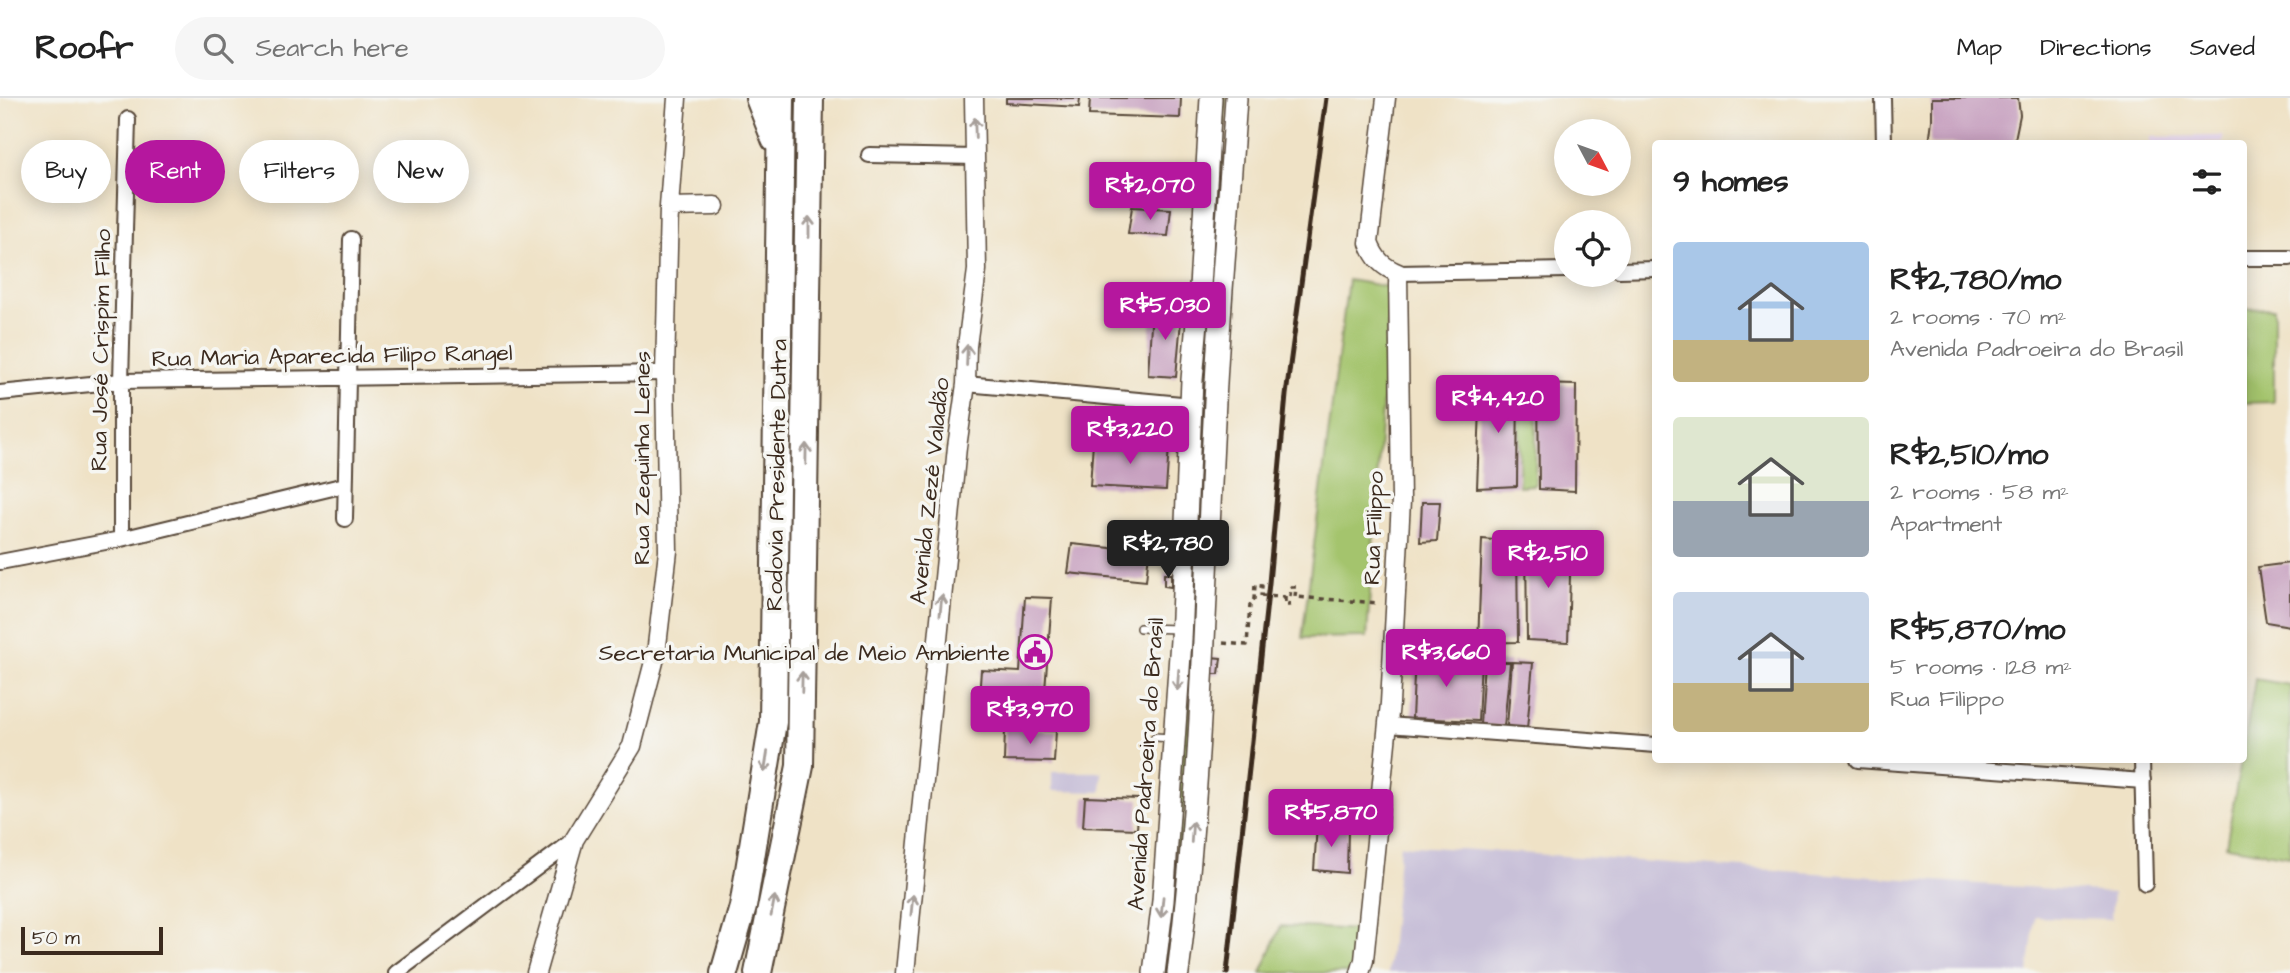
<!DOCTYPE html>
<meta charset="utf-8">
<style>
body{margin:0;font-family:"Architects Daughter",sans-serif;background:#f6f6f6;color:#222;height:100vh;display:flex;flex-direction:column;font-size:26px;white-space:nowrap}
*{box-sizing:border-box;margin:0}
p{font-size:23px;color:#767676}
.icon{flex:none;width:38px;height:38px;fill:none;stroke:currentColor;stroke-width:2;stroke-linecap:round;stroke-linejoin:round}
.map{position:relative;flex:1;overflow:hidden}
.side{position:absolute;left:1652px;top:42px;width:595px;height:623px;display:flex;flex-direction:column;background:#fff;border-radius:7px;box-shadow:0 4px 18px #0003}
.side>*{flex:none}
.guide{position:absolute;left:21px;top:42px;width:665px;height:63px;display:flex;gap:14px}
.needle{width:46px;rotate:131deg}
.tools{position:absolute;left:1554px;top:21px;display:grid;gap:14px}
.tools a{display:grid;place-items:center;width:77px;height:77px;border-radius:50%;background:#fff;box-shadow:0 4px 18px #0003;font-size:35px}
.scale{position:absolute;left:21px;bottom:18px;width:142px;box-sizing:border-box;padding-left:7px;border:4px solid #3b2a1e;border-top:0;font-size:19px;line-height:24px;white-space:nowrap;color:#3b2a1e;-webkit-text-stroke:5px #f6f6f2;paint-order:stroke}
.price{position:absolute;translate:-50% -60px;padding:0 16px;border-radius:7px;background:#b5179e;color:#fff;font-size:23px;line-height:46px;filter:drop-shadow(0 2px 4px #0008)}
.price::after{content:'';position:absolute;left:50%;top:42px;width:21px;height:16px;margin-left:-10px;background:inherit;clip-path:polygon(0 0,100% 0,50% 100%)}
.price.active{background:#222;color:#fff}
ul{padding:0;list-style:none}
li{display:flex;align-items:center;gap:21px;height:175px;padding:0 21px}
li span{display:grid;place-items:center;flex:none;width:196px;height:140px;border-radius:7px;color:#555}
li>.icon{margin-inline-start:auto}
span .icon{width:84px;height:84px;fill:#fffc;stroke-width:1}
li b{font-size:30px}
h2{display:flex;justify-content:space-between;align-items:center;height:84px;padding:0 21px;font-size:30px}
.chip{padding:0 24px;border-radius:32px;background:#fff;box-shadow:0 4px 18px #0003;font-size:24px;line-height:63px}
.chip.active{background:#b5179e;color:#fff}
header{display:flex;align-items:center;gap:42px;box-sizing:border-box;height:98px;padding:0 35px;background:#fff;border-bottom:2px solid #e0e0e0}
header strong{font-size:33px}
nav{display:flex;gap:38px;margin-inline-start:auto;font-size:24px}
.search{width:490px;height:63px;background:#f6f6f6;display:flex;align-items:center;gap:18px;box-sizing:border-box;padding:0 24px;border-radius:38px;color:#767676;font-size:26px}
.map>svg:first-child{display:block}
.built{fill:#e6d3f0}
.industrial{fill:#c8c0d8}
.green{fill:#a4c46d;stroke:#707746;stroke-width:2}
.building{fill:#c7a1c0}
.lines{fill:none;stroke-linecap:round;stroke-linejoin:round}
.service-casing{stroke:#564637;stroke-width:10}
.minor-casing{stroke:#564637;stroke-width:18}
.tertiary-casing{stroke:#564637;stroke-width:21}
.secondary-casing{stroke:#564637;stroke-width:24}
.motorway-casing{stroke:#564637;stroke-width:30}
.path{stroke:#564637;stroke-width:3.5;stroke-dasharray:5 5;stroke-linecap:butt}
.service{stroke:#fff;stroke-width:7}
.minor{stroke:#fff;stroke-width:14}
.tertiary{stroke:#fff;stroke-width:18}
.secondary{stroke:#fff;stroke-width:21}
.motorway{stroke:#fff;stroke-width:26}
.rail{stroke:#3b2a1e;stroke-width:5}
.path-bridge{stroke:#564637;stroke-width:3.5;stroke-dasharray:5 5;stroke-linecap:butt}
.oneway{stroke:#a79f9a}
.labels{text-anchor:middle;stroke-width:7;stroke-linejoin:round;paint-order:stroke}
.street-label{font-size:23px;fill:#3b2a1e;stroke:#f6f6f2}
.poi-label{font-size:23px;fill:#3b2a1e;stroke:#f6f6f2;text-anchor:end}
</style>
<header>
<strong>Roofr</strong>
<div class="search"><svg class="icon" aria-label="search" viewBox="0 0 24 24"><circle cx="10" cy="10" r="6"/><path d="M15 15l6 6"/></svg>Search here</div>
<nav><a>Map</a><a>Directions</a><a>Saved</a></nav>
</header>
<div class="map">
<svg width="2290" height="875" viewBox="0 0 2290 875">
<rect width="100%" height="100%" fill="#f6f6f2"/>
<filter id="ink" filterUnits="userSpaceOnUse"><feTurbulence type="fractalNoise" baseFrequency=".0143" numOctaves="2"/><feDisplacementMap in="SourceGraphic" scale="14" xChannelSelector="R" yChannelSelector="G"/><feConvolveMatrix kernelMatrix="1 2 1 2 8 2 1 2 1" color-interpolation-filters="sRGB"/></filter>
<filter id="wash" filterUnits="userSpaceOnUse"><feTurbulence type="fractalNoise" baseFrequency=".00686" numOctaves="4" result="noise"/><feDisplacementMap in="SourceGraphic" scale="28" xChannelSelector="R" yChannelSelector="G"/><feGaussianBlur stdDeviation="1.57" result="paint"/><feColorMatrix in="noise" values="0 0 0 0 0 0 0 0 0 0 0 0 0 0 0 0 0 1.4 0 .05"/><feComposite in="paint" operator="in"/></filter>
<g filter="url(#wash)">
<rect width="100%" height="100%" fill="#efe2c6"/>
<path class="built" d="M2223,38V45H2150V39Z"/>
<path class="industrial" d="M1052,674H1102L1101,694L1052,693Z
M1400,747L2113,795L2111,821L2035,819L2028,875H1388Z"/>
<path class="green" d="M1220,0H1226L1210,281L1203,280Z
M1348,182L1390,189L1367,539L1302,540Z
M2274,210V304L2244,305V211Z
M1520,284L1537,285L1535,387L1519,388Z
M1203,285H1210L1196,542L1189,541Z
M2255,581L2290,587V758L2226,748L2241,662H2244V648Z
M1185,605H1191L1177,803L1172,802Z
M1281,828L1361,832L1353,875H1261Z"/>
<g id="blocks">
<path class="building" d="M1006,0H1080L1079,9L1006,5Z
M1090,0H1181L1180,20L1089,17Z
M1932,0H2018L2020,17L2014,46H1929L1932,22Z
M1132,109L1171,111L1168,138L1128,136Z
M1152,210L1182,211L1176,279L1148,277Z
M1481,283H1518L1517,388L1477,390Z
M1538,286L1576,287L1575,393L1539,391Z
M1093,344L1169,347L1166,392L1090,388Z
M1422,404H1440L1437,443L1420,444Z
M1482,441L1517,444L1518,544L1478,545Z
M1526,443H1571L1568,544L1527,542Z
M1072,446L1149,454L1146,483L1068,475Z
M2290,465V528L2266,524L2258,469Z
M1164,476H1171V489L1164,488Z
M1025,499L1052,500L1044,605L979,601L981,572L1020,574Z
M1415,558L1481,562L1478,623L1412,620Z
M1210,559L1221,560L1219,576H1209Z
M1484,564H1510L1504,629L1480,627Z
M1512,564L1533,565L1527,631L1507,628Z
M1005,631L1056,633L1054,664L1004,663Z
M1085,699L1139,701L1137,731L1083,729Z
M1317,727L1348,731L1347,775L1314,772Z"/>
</g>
</g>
<g filter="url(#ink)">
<use href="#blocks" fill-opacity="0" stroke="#564637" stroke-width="2"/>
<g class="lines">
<g class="service-casing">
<path id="service" d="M1140,530L1180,531
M1155,639L1172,640"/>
</g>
<g class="minor-casing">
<path id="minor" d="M1883,0L1884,46
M869,57L976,59
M2244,160H2290
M1619,172L1656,171
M1398,175L1566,172
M966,286L1192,307
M0,295L121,283L665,275
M345,421L351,141
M121,441V283L128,21
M0,464L121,441L345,387
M1388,627L1656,647
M1858,662L2143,683
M2142,662L2145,786
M396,875L574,742"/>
</g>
<g class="tertiary-casing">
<path id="tertiary" d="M669,109L715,108
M536,875L574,742L632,648L656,556L668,453L665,275L669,109L677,0
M905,875L957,349L966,286L967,248L977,172L974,0
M1360,875L1364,862L1390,605L1401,403L1398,175C1383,169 1375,161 1369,145L1386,0"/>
</g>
<g class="secondary-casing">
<path id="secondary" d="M1154,875L1163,803L1181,542L1192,282L1200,189L1211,0
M1178,875C1203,679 1205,481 1216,285C1221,190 1230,95 1236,0"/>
</g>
<g class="motorway-casing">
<path id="motorway" d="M759,0L775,41
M724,875L743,809L773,624L781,0
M758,875L800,668L810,0"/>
</g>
<path class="path" d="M1285,499V507H1289L1291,489H1296L1295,499L1379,505
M1223,545L1247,547L1250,507L1254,501L1255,487L1262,488L1261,498"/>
<use href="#service" class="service"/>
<use href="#minor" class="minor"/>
<use href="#tertiary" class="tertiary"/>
<use href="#secondary" class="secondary"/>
<use href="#motorway" class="motorway"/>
<path class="rail" d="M1227,875L1269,485L1286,297L1326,0"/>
<path class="path-bridge" d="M1261,498L1285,499"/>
</g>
<defs><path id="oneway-shaft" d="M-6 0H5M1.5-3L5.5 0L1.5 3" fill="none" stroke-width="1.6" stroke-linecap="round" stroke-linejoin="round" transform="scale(1.75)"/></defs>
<g class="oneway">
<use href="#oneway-shaft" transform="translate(975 30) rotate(-92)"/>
<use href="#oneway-shaft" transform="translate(809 129) rotate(-90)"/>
<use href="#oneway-shaft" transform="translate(967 257) rotate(-88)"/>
<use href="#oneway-shaft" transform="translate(806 356) rotate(-89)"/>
<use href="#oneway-shaft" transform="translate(941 507) rotate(-84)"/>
<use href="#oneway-shaft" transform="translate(1178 582) rotate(94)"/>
<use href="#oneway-shaft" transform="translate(802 584) rotate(-89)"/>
<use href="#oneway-shaft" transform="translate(766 664) rotate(99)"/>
<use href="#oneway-shaft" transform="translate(1192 734) rotate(-86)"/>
<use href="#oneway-shaft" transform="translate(912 807) rotate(-84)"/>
<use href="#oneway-shaft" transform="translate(773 808) rotate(-79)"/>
<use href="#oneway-shaft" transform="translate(1162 809) rotate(96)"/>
</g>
</g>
<defs>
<g id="civic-ring" transform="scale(1.75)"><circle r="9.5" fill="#f6f6f2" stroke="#b5179e" stroke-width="1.5"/><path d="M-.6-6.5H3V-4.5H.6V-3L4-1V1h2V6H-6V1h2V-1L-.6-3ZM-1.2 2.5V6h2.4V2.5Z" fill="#b5179e"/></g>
</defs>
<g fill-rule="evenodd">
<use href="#civic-ring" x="1035" y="554"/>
</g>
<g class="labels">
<g class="street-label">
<text transform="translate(100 252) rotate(-89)" y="8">Rua José Crispim Filho</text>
<text transform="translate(332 257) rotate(-1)" y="8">Rua Maria Aparecida Filipo Rangel</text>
<text transform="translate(641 360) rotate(-90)" y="8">Rua Zequinha Lenes</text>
<text transform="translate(776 377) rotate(-89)" y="8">Rodovia Presidente Dutra</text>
<text transform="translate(929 393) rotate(-84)" y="8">Avenida Zezé Valadão</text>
<text transform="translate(1373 430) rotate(-88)" y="8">Rua Filippo</text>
<text transform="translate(1145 666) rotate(-86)" y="8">Avenida Padroeira do Brasil</text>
</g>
<g class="poi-label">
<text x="1010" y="562">Secretaria Municipal de Meio Ambiente</text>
</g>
</g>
</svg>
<div class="tools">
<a><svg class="needle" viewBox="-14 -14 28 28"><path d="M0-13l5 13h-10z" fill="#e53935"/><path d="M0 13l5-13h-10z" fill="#767676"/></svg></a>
<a><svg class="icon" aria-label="locate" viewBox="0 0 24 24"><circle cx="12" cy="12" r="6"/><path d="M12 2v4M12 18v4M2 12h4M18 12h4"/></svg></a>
</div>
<div class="scale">50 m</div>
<b class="price" style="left:1150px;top:124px">R$2,070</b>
<b class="price" style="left:1165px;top:244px">R$5,030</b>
<b class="price" style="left:1498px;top:337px">R$4,420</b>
<b class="price" style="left:1130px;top:368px">R$3,220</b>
<b class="price active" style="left:1168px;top:482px">R$2,780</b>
<b class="price" style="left:1548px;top:492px">R$2,510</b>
<b class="price" style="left:1446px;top:591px">R$3,660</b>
<b class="price" style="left:1030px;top:648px">R$3,970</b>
<b class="price" style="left:1331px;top:751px">R$5,870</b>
<div class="guide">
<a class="chip">Buy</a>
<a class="chip active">Rent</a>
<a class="chip">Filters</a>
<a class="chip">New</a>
</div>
<section class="side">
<h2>9 homes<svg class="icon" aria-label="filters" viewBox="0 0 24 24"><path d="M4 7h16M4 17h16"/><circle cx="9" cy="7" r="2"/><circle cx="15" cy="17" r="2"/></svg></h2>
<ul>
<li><span style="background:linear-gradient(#a9c7e8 70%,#c2b280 0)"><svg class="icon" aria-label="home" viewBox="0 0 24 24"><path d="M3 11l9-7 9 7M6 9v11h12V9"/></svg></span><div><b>R$2,780/mo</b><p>2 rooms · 70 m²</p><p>Avenida Padroeira do Brasil</p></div></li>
<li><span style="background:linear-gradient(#dfe7d0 60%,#9aa5b1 0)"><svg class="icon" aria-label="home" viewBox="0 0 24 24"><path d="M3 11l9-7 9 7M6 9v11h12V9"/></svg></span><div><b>R$2,510/mo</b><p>2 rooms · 58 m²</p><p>Apartment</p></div></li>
<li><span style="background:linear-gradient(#c9d6e8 65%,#c2b280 0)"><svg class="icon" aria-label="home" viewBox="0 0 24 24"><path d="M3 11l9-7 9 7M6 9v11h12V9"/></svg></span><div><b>R$5,870/mo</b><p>5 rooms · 128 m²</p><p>Rua Filippo</p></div></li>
</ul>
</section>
</div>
